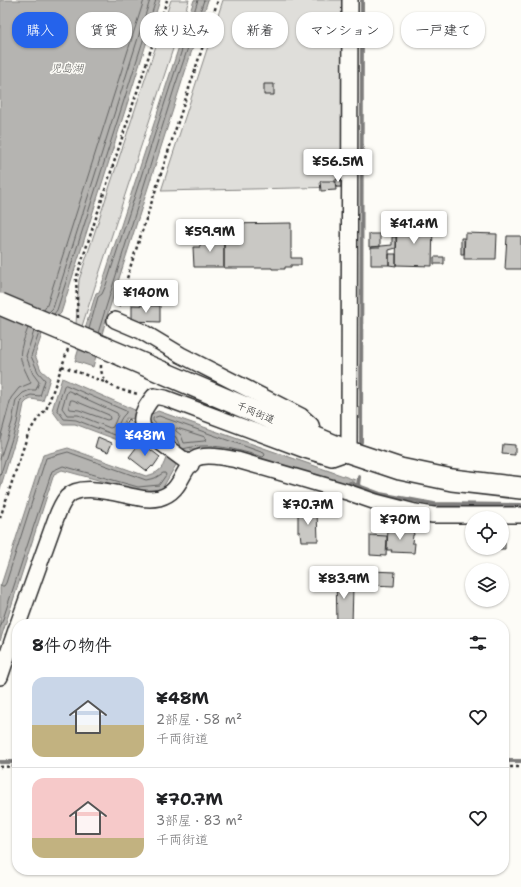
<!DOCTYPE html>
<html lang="ja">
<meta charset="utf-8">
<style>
body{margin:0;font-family:"Shantell Sans","Klee One",sans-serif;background:#f2f2f2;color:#202124;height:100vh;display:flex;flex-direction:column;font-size:15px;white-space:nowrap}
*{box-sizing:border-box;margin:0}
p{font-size:13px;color:#757577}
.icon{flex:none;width:22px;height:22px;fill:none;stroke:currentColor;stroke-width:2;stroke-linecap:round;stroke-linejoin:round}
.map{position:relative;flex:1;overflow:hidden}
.details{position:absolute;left:12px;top:619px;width:497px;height:256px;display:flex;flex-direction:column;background:#fff;border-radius:16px;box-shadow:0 1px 3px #0004}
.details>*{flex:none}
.top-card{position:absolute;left:12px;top:12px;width:497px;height:36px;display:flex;gap:8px}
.tools{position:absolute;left:465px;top:511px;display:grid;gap:8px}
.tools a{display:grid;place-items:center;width:44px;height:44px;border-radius:50%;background:#fff;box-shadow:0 1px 3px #0004;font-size:20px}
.price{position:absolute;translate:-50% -34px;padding:0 9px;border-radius:4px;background:#fff;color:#222;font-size:13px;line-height:26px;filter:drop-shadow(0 1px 2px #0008)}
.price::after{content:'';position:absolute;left:50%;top:24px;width:12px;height:9px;margin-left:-6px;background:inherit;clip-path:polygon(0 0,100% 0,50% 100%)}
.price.active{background:#2563eb;color:#fff}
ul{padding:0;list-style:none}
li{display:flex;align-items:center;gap:12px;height:100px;padding:0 20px}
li+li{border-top:1px solid #e0e0e0}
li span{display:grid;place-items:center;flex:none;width:112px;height:80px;border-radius:12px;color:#555}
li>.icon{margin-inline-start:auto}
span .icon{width:48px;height:48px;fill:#fffc;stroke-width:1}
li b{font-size:17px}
h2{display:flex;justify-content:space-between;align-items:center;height:48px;padding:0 20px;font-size:17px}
.pill{padding:0 14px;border-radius:16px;background:#fff;box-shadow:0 1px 3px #0004;font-size:14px;line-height:36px}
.pill.active{background:#2563eb;color:#fff}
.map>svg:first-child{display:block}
.green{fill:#dfdeda;stroke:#858482}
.water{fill:#b5b4b1;stroke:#7e7d7b}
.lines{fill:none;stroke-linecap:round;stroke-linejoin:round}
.shore{stroke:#626261;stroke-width:1}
.stream{stroke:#7e7d7b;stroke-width:4}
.building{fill:#c9c8c4;stroke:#2b2b2b}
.street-casing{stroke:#2b2b2b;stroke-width:18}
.secondary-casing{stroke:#2b2b2b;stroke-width:24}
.path{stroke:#2b2b2b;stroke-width:2.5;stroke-dasharray:3 3;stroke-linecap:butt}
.street{stroke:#fdfcf7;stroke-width:15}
.secondary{stroke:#fdfcf7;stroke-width:21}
.secondary-bridge-casing{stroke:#2b2b2b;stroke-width:24;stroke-linecap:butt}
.secondary-bridge{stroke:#fdfcf7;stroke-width:21}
.labels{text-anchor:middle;stroke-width:3;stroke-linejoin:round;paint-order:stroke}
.street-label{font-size:10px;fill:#2b2b2b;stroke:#fdfcf7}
.water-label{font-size:11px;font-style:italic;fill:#5b5b5a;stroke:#fdfcf7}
</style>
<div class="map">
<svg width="521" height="887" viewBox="0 0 521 887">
<rect width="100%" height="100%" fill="#fdfcf7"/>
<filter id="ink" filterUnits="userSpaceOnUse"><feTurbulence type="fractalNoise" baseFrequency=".025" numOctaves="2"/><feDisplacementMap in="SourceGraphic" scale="8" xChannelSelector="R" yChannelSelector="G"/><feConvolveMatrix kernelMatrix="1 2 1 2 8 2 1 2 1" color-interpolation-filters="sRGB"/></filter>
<g filter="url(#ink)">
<path class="green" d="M171,0H189L82,326L76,324L79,280Z
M223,0H344L341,187L161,191Z"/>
<path class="water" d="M0,0H160L61,313L42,334L35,355L41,370L50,378L43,401L31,399L27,401L24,404L20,424L0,489Z
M194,0H208L107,316L93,367L75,361L96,293L99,292L102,284Z
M62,378L137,411L134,419L126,418L121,430L126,439L123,442L75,424H62L52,410Z
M158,411L355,480L354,488L213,450H191L183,453L162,489L138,491L62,470L54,474L0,641V588L43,455L68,448L146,476C158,473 162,470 166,458L171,457L172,443L173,441L171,439L167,438L147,421L148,416Z"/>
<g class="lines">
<path class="shore" d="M44,310L47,305L144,0
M49,312L53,308L150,0
M54,314L57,310L156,0
M89,329L98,297L102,294L106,285L198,0
M98,333L175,86L204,0
M66,385L126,411V413C120,418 117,427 117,434L115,435L76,420L64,419L57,409L64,386Z
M69,391L117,413L118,415L113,427L110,428L78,415H67L62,408L67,392Z
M71,400H73L109,415L110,419L107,420L79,410L70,409L69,407Z
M177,428L205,437L206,440L204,441L184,443L181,435L176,431Z
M0,439L11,398L19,388L31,383C18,355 17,358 28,328
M180,446L176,437L168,434L153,421V418L159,416L264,453L265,455L263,457C237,450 210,441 183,449
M0,459L12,422L16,400L23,393L30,390H36L39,382L33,374L26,356L34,331
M0,476L17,423L21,402L26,397L31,395L40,396L45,380L38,372L31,356L39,333
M0,586H4L6,583L46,458L68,452L146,480L155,478L163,473H165L166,475L159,485L138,487L63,466L52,471L0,628"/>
<path class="stream" d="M361,442L362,0
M350,483L380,494L434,504L521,505
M358,485L359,477
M504,761H521
M0,762H17"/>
</g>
<path class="building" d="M264,84H274V95H264Z
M324,162H335V167H324Z
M336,179H341V187H336Z
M320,181H335L336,190L321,191Z
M405,221H416V225H433L432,266L396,265L397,224L405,225Z
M291,223V258H301V265H291V267H285V269H272V268H224V224Z
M465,233L497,234L496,259H464Z
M369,234H380V247H369Z
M507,236H521V269H505Z
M392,237H396V248L389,250V265H371V247L392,245Z
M200,238H224V267H194L193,247H200Z
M461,238H464V254H461Z
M389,254H396V266L389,265Z
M434,257H444V264H434Z
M132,305L160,306V322L132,321Z
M128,419L134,423L129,433L122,429Z
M98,437L112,443L108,452L95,447Z
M139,444L147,447L160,457L153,467L152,466L147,471L129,457Z
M503,444L515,445V455L502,454Z
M317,511L318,541H301L300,532H298V512Z
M388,527L402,528V530H413L414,535H413L412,543H415L414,553L391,552L392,550H387Z
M370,535L387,536L386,556L370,555Z
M502,541L505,542V549H496V548H502Z
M371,571L395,572L394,586L371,585Z
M365,573H370V586L365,585Z
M336,575H347L353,587L352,624H337Z"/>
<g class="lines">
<g class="street-casing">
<path id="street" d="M115,320L141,331L181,355L301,416L311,425L314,437
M191,465L146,432C145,430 142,426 142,423C140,414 149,402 154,396L165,398L305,450L332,458L349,452L350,0
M18,624L56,518C59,510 62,503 67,497C81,482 117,494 135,497C143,499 150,500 159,498C182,492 181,470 195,459C204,453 228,458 237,460L347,492L376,502L415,512L433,515H521
M0,677L17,627"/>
</g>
<g class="secondary-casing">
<path id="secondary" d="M124,356L349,452L400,469L452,480L521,488"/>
</g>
<path class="path" d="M119,307L130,268L218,0
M78,318L76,279L167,0
M68,349L62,366L107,383
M101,365C100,387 121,390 138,394
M0,518L28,434L38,418L46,410L62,366
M0,767L17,766
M504,767H521"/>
<use href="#street" class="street"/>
<use href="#secondary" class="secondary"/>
<g class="secondary-bridge-casing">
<path id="secondary-bridge" d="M0,304L124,356"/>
</g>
<use href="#secondary-bridge" class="secondary-bridge"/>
</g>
</g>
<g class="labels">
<g class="street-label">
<text transform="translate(256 412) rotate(23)" y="4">千両街道</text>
</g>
<g class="water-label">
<text x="67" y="72">児島湖</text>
</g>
</g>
</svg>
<div class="tools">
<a><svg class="icon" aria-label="locate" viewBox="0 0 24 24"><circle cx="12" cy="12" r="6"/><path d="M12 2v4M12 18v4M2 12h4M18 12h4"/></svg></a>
<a><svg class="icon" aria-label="layers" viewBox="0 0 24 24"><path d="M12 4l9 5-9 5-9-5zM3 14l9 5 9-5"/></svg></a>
</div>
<b class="price" style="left:338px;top:183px">¥56.5M</b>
<b class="price" style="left:414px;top:245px">¥41.4M</b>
<b class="price" style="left:210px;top:253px">¥59.9M</b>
<b class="price" style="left:146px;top:314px">¥140M</b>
<b class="price active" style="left:145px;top:457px">¥48M</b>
<b class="price" style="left:308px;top:526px">¥70.7M</b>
<b class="price" style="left:400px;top:541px">¥70M</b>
<b class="price" style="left:344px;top:600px">¥83.9M</b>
<div class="top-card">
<a class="pill active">購入</a>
<a class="pill">賃貸</a>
<a class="pill">絞り込み</a>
<a class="pill">新着</a>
<a class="pill">マンション</a>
<a class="pill">一戸建て</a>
</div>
<section class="details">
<h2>8件の物件<svg class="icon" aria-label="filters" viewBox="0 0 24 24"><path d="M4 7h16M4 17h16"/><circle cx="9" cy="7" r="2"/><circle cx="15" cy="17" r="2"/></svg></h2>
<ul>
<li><span style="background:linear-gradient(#c9d6e8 60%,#c2b280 0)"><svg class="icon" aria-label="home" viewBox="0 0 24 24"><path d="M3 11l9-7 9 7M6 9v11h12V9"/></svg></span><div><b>¥48M</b><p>2部屋 · 58 m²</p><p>千両街道</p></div><svg class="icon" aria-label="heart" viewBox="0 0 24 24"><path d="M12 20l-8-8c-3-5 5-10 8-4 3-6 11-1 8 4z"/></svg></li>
<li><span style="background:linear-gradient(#f6c9c9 75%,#c2b280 0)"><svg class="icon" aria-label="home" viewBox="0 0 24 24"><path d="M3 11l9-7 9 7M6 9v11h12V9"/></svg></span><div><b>¥70.7M</b><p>3部屋 · 83 m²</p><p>千両街道</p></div><svg class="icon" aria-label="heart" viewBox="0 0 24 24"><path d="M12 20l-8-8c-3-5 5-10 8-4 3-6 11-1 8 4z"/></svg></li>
</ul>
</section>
</div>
